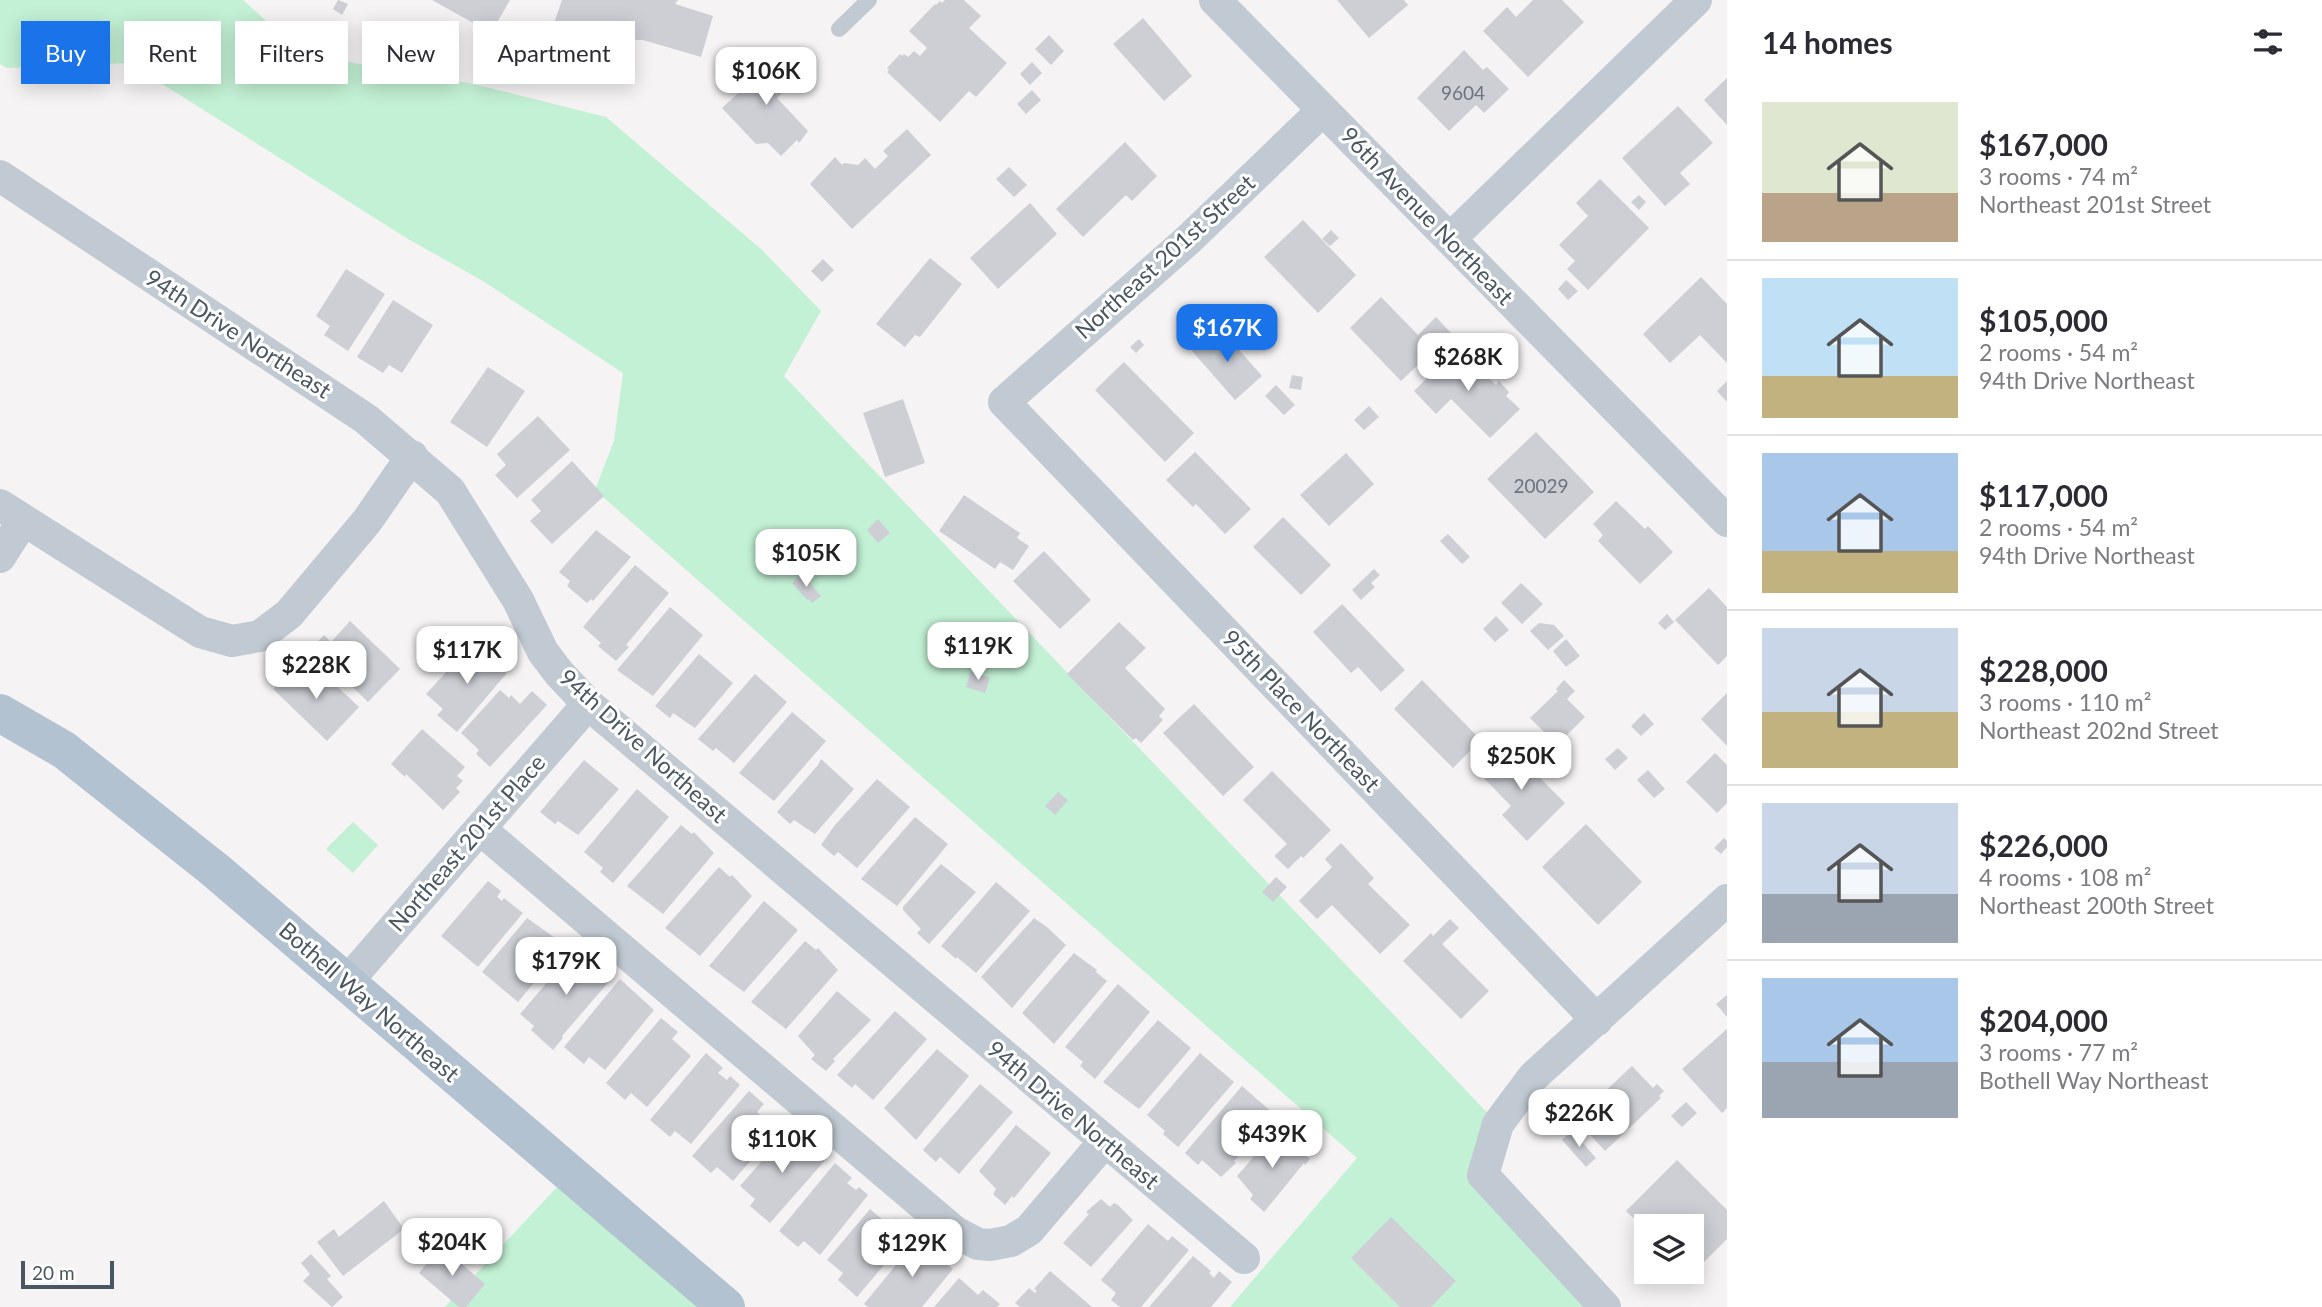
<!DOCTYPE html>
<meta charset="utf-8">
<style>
body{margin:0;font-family:Lato,sans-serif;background:#f2f2f3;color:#2b2b33;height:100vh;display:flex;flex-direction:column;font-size:26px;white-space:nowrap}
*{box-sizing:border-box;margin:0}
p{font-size:23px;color:#7c7c81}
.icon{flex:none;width:38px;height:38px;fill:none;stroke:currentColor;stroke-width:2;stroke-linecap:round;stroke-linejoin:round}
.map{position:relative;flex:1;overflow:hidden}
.drawer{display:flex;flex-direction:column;background:#fff;width:595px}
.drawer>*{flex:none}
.hud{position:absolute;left:21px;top:21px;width:665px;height:63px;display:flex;gap:14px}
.buttons{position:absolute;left:1634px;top:1214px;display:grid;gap:14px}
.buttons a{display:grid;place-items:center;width:70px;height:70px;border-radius:0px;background:#fff;box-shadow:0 4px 18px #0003;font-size:35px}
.scale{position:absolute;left:21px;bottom:18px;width:93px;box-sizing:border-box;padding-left:7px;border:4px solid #4a5661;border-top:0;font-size:19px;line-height:24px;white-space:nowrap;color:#4a5661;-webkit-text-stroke:5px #fff;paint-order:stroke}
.price{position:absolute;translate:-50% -60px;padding:0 16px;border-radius:14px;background:#fff;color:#222;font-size:23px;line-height:46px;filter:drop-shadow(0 2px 4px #0008)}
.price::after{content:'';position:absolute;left:50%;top:42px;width:21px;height:16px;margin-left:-10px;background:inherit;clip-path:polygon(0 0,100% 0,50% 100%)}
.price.current{background:#1a73e8;color:#fff}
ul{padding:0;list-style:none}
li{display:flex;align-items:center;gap:21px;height:175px;padding:0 35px}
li+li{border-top:2px solid #e1e1e2}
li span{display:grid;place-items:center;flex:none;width:196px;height:140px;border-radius:0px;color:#555}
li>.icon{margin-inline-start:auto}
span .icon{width:84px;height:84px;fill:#fffc;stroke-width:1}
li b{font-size:30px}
h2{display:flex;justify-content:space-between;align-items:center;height:84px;padding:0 35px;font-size:30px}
.chip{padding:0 24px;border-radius:0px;background:#fff;box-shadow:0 4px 18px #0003;font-size:24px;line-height:63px}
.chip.current{background:#1a73e8;color:#fff}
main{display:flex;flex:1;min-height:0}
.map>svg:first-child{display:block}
.green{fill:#c3f1d5}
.building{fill:#cdcfd5}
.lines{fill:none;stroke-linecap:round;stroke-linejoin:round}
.service{stroke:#c1cad2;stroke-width:16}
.minor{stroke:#c1cad2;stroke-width:32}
.primary{stroke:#b3c2d1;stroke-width:38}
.labels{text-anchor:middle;stroke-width:6;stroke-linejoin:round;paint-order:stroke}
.number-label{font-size:19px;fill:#6b747e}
.street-label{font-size:23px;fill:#4a5661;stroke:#fff}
</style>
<main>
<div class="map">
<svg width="1727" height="1307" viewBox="0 0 1727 1307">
<rect width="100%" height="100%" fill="#f5f3f3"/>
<path class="green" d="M0,0H243L303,54L474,84L606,117L762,250L821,311L784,376L1498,1124L1483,1175L1605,1307H1230L1357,1158L595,490L614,441L623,373L483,281L408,239L129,63L7,68L0,64Z
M353,822L378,845L353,873L326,849Z
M570,1173L722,1307H445Z"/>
<path class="building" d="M338,0L348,4L342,15L333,9Z
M432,0H510L491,33Z
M562,0H678L675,4L713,16L701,57L643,40H595L553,26Z
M945,0H964L981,16L969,28L1007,63L976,97L969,91L940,122L887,72L889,70L887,68L900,54L902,56L904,54L908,57L914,51L920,56L927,48L909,31L935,4L936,5L940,1L942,3Z
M1337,0H1404L1408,5L1369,38Z
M1533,0H1562L1584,22L1528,77L1483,31L1507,7L1516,17Z
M1143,18L1192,76L1164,101L1113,44Z
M1049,35L1064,51L1051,65L1035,49Z
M1464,50L1483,70L1487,67L1509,89L1484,113L1476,105L1449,131L1417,98Z
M759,56L769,67L776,60L795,81L777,98L808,131L799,143L797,140L781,156L768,143L756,144L722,108L747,85L738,75Z
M1032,62L1042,73L1030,85L1020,74Z
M1727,78V125L1704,100Z
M1032,90L1041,100L1026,114L1017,104Z
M1678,106L1713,143L1680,173L1690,184L1665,206L1622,158Z
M907,129L931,155L852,229L810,184L835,157L842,165L844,163L858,165L865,158L875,169L888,156L883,151Z
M1125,142L1157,176L1132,201L1126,195L1083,237L1056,209Z
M1009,167L1027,185L1014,197L996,179Z
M1600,179L1649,228L1588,290L1567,269L1575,261L1559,245L1588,216L1576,203Z
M1639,195L1646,202L1639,210L1631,202Z
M1030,203L1057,234L998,289L970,258Z
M1303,220L1356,275L1318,313L1264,257Z
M1331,230L1339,238L1330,246L1322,239Z
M930,258L962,284L920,337L915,335L905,347L876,324Z
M823,259L834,270L822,282L811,271Z
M346,269L385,294L348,351L324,335L330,326L316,316Z
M1701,277L1727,304V363L1700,335L1670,363L1643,334Z
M1566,280L1578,291L1568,300L1558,289Z
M1381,297L1418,335L1436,317L1451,333L1401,381L1350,328Z
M393,300L433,325L402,373L389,365L383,373L357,357Z
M1219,327L1262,376L1235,400L1192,351Z
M1139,339L1144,345L1136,353L1130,347Z
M1457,348L1496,385L1499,381L1509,392L1506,396L1520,409L1490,438L1451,399L1436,414L1414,391Z
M1124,362L1194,433L1165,462L1095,390Z
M488,367L525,391L487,447L450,422Z
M1292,375L1303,377L1301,390L1289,388Z
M1727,381V402L1717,391Z
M1276,385L1295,405L1284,415L1265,396Z
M903,399L925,463L885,477L863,413Z
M1369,406L1379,417L1364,430L1354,420Z
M538,416L570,450L517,498L495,475L506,465L497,454Z
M1536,432L1594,492L1545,539L1487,479Z
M1195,452L1251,509L1225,534L1196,504L1193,507L1166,480Z
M1346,453L1374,484L1329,526L1300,495Z
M572,461L604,496L552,544L530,521L541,511L531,500Z
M964,495L1020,533L1017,538L1029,546L1013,570L1000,562L995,569L939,531Z
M1616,501L1645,529L1648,526L1673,552L1640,584L1598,541L1603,535L1593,524Z
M1283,517L1331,565L1301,595L1253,547Z
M878,519L890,533L878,543L867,530Z
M596,530L631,557L593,601L591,599L587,603L567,586L570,581L559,572Z
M1448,534L1470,557L1462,564L1440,541Z
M1044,551L1091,600L1060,629L1013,581Z
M635,565L669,593L626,645L629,647L616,661L598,646L601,643L583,627Z
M1374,569L1380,575L1371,583L1375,587L1361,600L1352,590Z
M802,574L821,596L812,603L809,599L807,600L792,583Z
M1521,583L1543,604L1522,624L1501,603Z
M1709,588L1727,607V656L1718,665L1675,620Z
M1342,604L1405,670L1381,692L1358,667L1351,673L1313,632Z
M670,607L703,635L653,696L617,670Z
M1667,614L1674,622L1665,630L1658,623Z
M1496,616L1509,630L1495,642L1483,629Z
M350,621L400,669L368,702L312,648L324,635L331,642Z
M1119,622L1146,648L1125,668L1165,709L1159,716L1163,720L1141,743L1136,738L1133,740L1067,674Z
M1539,623L1554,625L1564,636L1548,650L1530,631Z
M1566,639L1580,656L1566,667L1553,651Z
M471,645L490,661L497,654L512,667L457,732L437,715L443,709L426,694Z
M699,654L733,683L695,728L673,713L670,718L655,706Z
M298,663L322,685L328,678L359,707L327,741L273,689Z
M971,671L990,678L985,693L966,687Z
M755,674L787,702L734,763L716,748L713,751L698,739Z
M1422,680L1481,740L1453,768L1394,709Z
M1564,680L1575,691L1567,699L1585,717L1557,745L1530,718L1558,691L1556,689Z
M500,690L509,698L511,695L520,704L532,691L547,705L490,767L476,754L479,750L461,733Z
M1727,693V746L1701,719Z
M1194,704L1254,767L1223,796L1163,733Z
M792,712L826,741L774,801L739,773Z
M1644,713L1654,724L1641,736L1631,726Z
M422,729L465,767L457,776L463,781L456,788L460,792L443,810L406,774L405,777L391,764Z
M1508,746L1565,803L1527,841L1502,815L1511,806L1480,774L1495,759L1486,767L1479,759L1490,749L1498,757Z
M1618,748L1628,758L1615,770L1605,759Z
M1715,753L1727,765V803L1717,813L1686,782Z
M821,759L854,789L815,834L794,820L790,824L777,812L818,765Z
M584,760L619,789L578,835L558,821L555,824L540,812Z
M1648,770L1665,789L1654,798L1637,780Z
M1272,771L1331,830L1303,858L1301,856L1288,869L1274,856L1287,844L1243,800Z
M877,779L910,807L857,868L838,852L834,856L821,845L835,825Z
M637,789L669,817L613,883L600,872L603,868L584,852Z
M1058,792L1068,800L1055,815L1045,806Z
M915,817L948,844L897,906L861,879Z
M1586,824L1642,882L1598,925L1542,867Z
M681,825L692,834L694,832L714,853L663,914L627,886Z
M1724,838L1727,841V847L1721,854L1714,848Z
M1341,843L1374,878L1368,884L1410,925L1380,954L1332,905L1317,919L1299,901L1332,867L1325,859Z
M941,864L976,892L929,944L917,933L921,929L903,910V907Z
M719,867L730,877L732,875L752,896L700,956L665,928Z
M1276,877L1287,887L1273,902L1262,892Z
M488,881L501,891L497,897L502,901L504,898L523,913L478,967L441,936Z
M996,882L1030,911L976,973L957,957L956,959L941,946Z
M764,901L798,930L744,992L709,966Z
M527,918L565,945L518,1002L482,972Z
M1034,918L1047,927L1066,945L1012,1008L981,977Z
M1450,919L1459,928L1442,944L1489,991L1461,1019L1403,961L1431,933L1433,936Z
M805,941L816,950L818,948L838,970L786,1029L751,1002Z
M581,943L596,956L591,962L612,978L562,1036L563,1038L553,1050L531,1030L534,1026L520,1014Z
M1074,953L1097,970L1096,972L1107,981L1054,1044L1022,1013Z
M620,979L654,1010L605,1070L589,1057L584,1064L564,1047Z
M1118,984L1150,1012L1095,1079L1080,1066L1083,1062L1065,1047Z
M837,991L871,1020L833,1059L835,1061L826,1071L811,1059L815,1055L798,1036Z
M1727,995V1017L1716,1004Z
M895,1011L927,1039L873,1100L855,1084L852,1088L837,1075Z
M661,1018L678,1032L672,1039L691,1056L647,1107L631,1093L625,1100L606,1083Z
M1158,1020L1191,1048L1139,1109L1103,1082Z
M1727,1029V1108L1722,1113L1682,1069Z
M937,1049L969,1076L916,1140L884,1108Z
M706,1053L723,1068L718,1073L727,1080L730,1076L740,1085L691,1144L675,1131L670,1137L650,1120Z
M1200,1053L1234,1082L1178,1147L1163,1134L1165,1131L1147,1115Z
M1632,1066L1653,1088L1657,1084L1664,1091L1659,1096L1661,1098L1605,1151L1576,1119Z
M980,1084L1013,1112L959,1174L940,1157L936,1162L923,1150Z
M1242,1086L1275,1115L1234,1161L1236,1163L1221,1177L1202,1160L1198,1165L1185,1153Z
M749,1091L764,1104L757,1112L777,1130L733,1181L717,1167L711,1173L692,1156Z
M1686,1102L1697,1113L1682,1127L1671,1116Z
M1016,1125L1051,1153L1014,1198L1012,1196L1005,1205L993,1194L996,1189L979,1171Z
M788,1131L807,1148L811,1143L828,1157L770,1223L750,1206L755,1199L740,1186Z
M1276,1131L1310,1159L1305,1165L1304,1163L1264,1212L1250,1199L1253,1195L1237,1176Z
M1572,1131L1596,1158L1586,1167L1562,1140Z
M1677,1160L1727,1210V1239L1691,1275L1688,1272H1692V1227H1647V1231L1626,1211Z
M835,1163L852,1178L847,1183L856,1190L859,1187L868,1195L820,1255L804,1241L798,1247L779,1231Z
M1101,1199L1110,1207L1114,1203L1118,1205L1133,1220L1091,1267L1063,1243L1089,1214L1086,1212Z
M384,1201L404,1229L343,1276L317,1242L334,1229L339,1237Z
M870,1209L890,1226L896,1218L912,1232L857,1297L838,1280L843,1273L827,1260Z
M1391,1217L1456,1281L1431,1307H1400L1351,1258Z
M1148,1224L1168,1241L1172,1236L1189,1250L1141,1307H1120L1111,1300L1116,1293L1101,1280Z
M919,1237L937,1252L935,1255L953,1269L922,1307H868L864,1304Z
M441,1246L485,1284L466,1307H459L419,1273Z
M311,1254L331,1276L327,1279L343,1297L332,1307L303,1281L310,1274L301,1263Z
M1193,1256L1211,1271L1209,1273L1214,1278L1219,1271L1232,1282L1211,1307H1149Z
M1050,1271L1092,1307H1020L1015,1303L1029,1288L1035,1293L1037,1291L1034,1289Z
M959,1278L978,1295L983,1290L1000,1304L997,1307H934Z"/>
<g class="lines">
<path class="service" d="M839,29L869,0"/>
<path class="minor" d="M1215,0L1727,521
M1323,110L1188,240L1004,402L1597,1020
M0,176L366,419L450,491L518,600L543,652L559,673L588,704L1244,1258
M1450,239L1696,0
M0,505L200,632L232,641L260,636L289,614L367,521L412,456
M0,557L23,521
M480,829L955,1232L978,1244L990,1245L1011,1241L1029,1230L1104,1142
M346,983L588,704
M1605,1307L1483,1175L1498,1124L1533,1077L1727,900"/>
<path class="primary" d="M0,713L64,750L215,870L726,1307"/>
</g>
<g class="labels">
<g class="number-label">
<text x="1463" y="100">9604</text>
<text x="1541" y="493">20029</text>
</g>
<g class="street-label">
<text transform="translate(1427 216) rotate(46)" y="8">96th Avenue Northeast</text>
<text transform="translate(1165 257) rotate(-42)" y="8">Northeast 201st Street</text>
<text transform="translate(238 334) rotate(33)" y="8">94th Drive Northeast</text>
<text transform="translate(1301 711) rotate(46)" y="8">95th Place Northeast</text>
<text transform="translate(643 746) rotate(42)" y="8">94th Drive Northeast</text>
<text transform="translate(467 843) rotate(-49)" y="8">Northeast 201st Place</text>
<text transform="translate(369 1002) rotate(41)" y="8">Bothell Way Northeast</text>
<text transform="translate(1073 1115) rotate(40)" y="8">94th Drive Northeast</text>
</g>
</g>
</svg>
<div class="buttons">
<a><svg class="icon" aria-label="layers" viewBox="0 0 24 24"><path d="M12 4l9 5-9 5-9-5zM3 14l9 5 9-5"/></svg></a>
</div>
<div class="scale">20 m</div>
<b class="price" style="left:766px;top:107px">$106K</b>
<b class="price current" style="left:1227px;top:364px">$167K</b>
<b class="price" style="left:1468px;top:393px">$268K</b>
<b class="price" style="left:806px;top:589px">$105K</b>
<b class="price" style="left:978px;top:682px">$119K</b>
<b class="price" style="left:467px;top:686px">$117K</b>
<b class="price" style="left:316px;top:701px">$228K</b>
<b class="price" style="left:1521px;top:792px">$250K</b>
<b class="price" style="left:566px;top:997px">$179K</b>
<b class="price" style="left:1579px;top:1149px">$226K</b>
<b class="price" style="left:1272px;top:1170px">$439K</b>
<b class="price" style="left:782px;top:1175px">$110K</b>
<b class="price" style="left:452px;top:1278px">$204K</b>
<b class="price" style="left:912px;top:1279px">$129K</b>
<div class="hud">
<a class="chip current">Buy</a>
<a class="chip">Rent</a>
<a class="chip">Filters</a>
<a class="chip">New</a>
<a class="chip">Apartment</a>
</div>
</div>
<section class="drawer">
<h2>14 homes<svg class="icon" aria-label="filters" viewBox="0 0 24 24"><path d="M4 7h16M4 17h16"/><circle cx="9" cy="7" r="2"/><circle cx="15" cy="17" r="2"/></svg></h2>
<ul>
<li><span style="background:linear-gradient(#dfe7d0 65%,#b9a48a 0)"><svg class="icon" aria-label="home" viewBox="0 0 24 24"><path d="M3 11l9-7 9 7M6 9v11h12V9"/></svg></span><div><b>$167,000</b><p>3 rooms · 74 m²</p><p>Northeast 201st Street</p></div></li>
<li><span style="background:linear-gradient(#bfe0f5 70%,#c2b280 0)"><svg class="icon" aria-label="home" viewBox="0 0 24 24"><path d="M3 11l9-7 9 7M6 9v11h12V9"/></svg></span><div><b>$105,000</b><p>2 rooms · 54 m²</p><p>94th Drive Northeast</p></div></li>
<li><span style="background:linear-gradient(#a9c7e8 70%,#c2b280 0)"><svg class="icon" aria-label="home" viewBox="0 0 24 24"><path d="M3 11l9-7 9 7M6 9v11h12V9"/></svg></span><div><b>$117,000</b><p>2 rooms · 54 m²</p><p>94th Drive Northeast</p></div></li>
<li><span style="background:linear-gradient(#c9d6e8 60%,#c2b280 0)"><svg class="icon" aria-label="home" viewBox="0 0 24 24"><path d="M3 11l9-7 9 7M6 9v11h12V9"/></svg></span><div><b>$228,000</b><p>3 rooms · 110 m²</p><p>Northeast 202nd Street</p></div></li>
<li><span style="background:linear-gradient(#c9d6e8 65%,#9aa5b1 0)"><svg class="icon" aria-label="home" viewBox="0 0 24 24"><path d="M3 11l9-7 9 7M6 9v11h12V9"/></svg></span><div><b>$226,000</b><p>4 rooms · 108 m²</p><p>Northeast 200th Street</p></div></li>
<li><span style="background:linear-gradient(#a9c7e8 60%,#9aa5b1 0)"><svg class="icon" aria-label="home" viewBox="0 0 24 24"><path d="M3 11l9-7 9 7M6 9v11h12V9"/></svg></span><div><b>$204,000</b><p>3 rooms · 77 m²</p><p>Bothell Way Northeast</p></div></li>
</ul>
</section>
</main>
